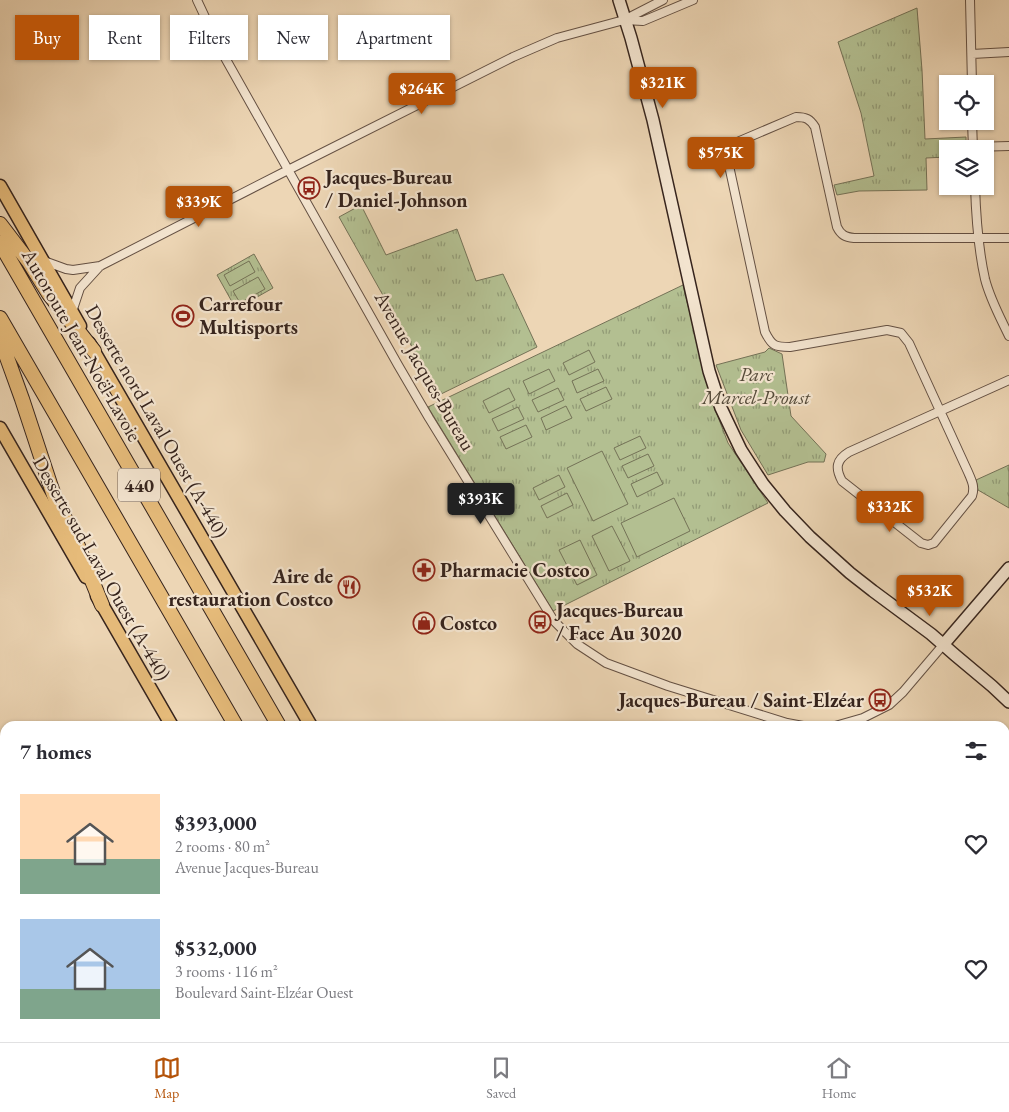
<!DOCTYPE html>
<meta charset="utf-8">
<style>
body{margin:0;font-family:"EB Garamond",serif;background:#f7f7f7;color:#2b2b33;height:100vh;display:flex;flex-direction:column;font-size:19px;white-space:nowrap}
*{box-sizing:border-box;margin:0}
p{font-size:16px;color:#7c7c81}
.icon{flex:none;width:28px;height:28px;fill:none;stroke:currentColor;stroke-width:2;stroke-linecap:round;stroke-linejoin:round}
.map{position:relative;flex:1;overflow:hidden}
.panel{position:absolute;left:0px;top:721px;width:1010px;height:321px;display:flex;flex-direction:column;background:#fff;border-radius:15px 15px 0 0;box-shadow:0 1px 4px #0004}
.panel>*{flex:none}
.hud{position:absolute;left:15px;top:15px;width:500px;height:45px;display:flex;gap:10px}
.buttons{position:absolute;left:939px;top:75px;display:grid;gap:10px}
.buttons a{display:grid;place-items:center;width:55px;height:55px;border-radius:0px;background:#fff;box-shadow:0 1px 4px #0004;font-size:25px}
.price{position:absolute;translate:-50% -42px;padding:0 11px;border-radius:5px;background:#b45309;color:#fff;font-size:16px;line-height:32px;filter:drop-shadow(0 1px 2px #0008)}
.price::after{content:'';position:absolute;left:50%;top:30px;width:15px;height:11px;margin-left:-8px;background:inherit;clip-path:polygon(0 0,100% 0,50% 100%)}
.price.on{background:#222;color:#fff}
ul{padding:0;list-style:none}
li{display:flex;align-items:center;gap:15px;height:125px;padding:0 20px}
li span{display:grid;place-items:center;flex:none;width:140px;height:100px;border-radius:0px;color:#555}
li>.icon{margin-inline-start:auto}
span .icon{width:60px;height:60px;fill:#fffc;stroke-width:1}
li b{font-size:21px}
h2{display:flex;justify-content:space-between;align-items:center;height:60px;padding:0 20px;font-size:21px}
.tag{padding:0 18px;border-radius:0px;background:#fff;box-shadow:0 1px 4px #0004;font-size:18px;line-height:45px}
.tag.on{background:#b45309;color:#fff}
.tabs{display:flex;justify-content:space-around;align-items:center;height:70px;border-top:1px solid #e1e1e2;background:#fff;font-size:14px;color:#7c7c81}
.tabs a{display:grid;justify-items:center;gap:2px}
.tabs .on{color:#b45309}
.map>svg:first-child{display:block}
.grass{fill:url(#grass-tufts);stroke:#747257}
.pitch{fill:#b3bf91;stroke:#747257}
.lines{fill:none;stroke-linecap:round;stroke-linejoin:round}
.street-casing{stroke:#645043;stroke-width:10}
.secondary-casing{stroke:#36241d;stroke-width:14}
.primary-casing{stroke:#36241d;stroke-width:15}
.highway-casing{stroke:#36241d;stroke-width:16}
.street{stroke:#f3e4cf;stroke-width:8}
.secondary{stroke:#f3e4cf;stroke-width:11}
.primary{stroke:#e6bb7a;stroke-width:12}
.highway{stroke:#e6bb7a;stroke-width:14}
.labels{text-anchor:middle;stroke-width:4.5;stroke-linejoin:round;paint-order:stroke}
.shield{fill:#f3e4cf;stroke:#6f5e52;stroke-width:1}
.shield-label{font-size:19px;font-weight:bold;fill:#36241d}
.poi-label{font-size:20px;font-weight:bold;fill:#36241d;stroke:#f3e4cf;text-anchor:start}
.street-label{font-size:20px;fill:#36241d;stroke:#f3e4cf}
.park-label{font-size:20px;font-style:italic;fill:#554b3a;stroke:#f3e4cf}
</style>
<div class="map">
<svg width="1009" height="1042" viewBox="0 0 1009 1042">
<defs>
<pattern id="grass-tufts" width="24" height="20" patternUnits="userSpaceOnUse" patternTransform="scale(1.25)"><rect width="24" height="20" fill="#b3bf91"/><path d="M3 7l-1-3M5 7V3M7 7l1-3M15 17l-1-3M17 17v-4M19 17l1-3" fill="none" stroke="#929b76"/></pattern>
</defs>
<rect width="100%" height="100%" fill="#edd6b5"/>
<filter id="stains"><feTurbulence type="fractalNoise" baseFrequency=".004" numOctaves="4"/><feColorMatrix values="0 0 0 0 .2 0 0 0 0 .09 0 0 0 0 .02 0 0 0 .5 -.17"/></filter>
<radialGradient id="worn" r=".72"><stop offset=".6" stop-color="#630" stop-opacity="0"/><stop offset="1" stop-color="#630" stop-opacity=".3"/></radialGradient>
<path class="grass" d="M917,8L922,70L925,139L966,137V149H948L947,157L926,158L927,190L859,191L837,195L834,185L874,176L861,113L838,42Z
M361,205L386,255L457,229L476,281L503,274L537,347L439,395L339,217Z
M254,254L273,288L236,309L217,275Z
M683,285L710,396L728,443L768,503L553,611L428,407Z
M769,348L782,354L791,416L826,454L824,462H808L768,475L741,430L716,365L765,352Z
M1009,465V508L978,490L976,480Z"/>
<path class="pitch" d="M249,261L255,272L230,286L224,275Z
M258,277L265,289L240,303L233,291Z
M589,350L595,362L569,375L563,363Z
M549,369L555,381L529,394L523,381Z
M598,369L604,381L577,393L572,381Z
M606,387L612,399L586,411L580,399Z
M509,388L515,400L489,413L483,401Z
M558,388L564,400L538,412L532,400Z
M566,406L572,418L546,430L541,418Z
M518,407L524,419L498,431L492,419Z
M526,425L532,437L506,449L500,437Z
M640,436L646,448L620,460L614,448Z
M602,451L628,504L593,521L567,468Z
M648,454L654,466L628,478L622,466Z
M657,472L663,484L637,497L631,484Z
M559,475L565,487L539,500L533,488Z
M567,493L573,505L547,518L541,506Z
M674,498L690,531L637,557L621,523Z
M612,526L630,561L609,571L592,536Z
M580,540L597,575L577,585L559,550Z"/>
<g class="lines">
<g class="street-casing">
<path id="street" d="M197,0L219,47L398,365L429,418L554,621L577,644L606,663L668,686L787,723L803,726
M970,0L972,84
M624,20L643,21L693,0
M972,54L1009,52
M972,121L973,149
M973,147L1009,146
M975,186C976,217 978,248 985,279C990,299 1000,317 1009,336
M1009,238H854C845,237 841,235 837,227L815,127C810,119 806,117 796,117L735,143L729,151L728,161L765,332C772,346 775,347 790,347L887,330L901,333L909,343L968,472C972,481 975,487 972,496L934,543L928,545L921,543L842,481C835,468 836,460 849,452L1009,380
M44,261L66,269L73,270L100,266
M72,312L80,288L100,266L288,170L513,57L557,38L624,20L663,0
M835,726L863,718L889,705L903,692L943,645"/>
</g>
<g class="secondary-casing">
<path id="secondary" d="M619,0L631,38L653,120L709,371L721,408L741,450L763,484L785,511L810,537L850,573L873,591L931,634L955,655L992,686L1009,702
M943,645L1009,568"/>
</g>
<g class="primary-casing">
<path id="primary" d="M0,186L80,326
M89,343L311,726
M0,428L86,577
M97,596L172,726
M1005,931L1009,929
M352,1038L354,1042
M491,1038L494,1042
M514,1038L515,1042
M243,1042L244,1038
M665,1042L667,1038
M766,1042L776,1038"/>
</g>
<g class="highway-casing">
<path id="highway" d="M0,224L29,262L49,294L94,351
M0,243L279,726
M0,318L236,726
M0,338L22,399L50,484L56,501L73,534L102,605
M1005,974L1009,972
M1005,1030L1009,1028
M418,1038L420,1042
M458,1038L460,1042
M860,1042L869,1038
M980,1042L989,1038"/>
</g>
<use href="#street" class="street"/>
<use href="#secondary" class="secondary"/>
<use href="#primary" class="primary"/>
<use href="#highway" class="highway"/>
</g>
<defs>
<g id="bus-ring" transform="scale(1.125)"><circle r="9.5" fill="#f3e4cf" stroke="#8f2418" stroke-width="1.5"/><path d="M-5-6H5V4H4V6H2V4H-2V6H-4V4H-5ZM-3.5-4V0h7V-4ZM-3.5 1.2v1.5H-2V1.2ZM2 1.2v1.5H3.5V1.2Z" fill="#8f2418"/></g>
<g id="stadium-ring" transform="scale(1.125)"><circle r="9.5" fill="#f3e4cf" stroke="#8f2418" stroke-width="1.5"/><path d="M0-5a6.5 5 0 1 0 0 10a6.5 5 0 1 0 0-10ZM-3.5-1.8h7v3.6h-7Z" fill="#8f2418"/></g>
<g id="pharmacy-ring" transform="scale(1.125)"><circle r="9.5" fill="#f3e4cf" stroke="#8f2418" stroke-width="1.5"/><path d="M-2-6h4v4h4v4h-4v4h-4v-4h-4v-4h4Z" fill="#8f2418"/></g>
<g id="restaurant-ring" transform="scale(1.125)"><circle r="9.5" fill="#f3e4cf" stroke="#8f2418" stroke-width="1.5"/><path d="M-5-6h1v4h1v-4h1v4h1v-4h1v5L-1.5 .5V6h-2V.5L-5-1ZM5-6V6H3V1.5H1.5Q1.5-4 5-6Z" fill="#8f2418"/></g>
<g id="shop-ring" transform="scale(1.125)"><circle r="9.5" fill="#f3e4cf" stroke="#8f2418" stroke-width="1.5"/><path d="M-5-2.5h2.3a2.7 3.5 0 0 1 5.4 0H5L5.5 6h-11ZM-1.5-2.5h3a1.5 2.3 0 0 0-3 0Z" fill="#8f2418"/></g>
</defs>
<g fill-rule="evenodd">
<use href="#bus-ring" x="309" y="188"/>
<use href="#stadium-ring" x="183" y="316"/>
<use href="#pharmacy-ring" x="424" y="570"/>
<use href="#restaurant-ring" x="349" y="587"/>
<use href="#bus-ring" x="540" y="622"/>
<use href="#shop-ring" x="424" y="623"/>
<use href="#bus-ring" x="880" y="700"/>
</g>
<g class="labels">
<rect class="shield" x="118" y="468.5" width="42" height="33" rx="4"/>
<g class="shield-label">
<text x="139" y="492">440</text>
</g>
<g class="poi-label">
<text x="325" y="184">Jacques-Bureau<tspan x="325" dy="23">/ Daniel-Johnson</tspan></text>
<text x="199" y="311">Carrefour<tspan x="199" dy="23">Multisports</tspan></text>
<text x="440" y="577">Pharmacie Costco</text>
<text x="333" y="583" text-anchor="end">Aire de<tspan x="333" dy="23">restauration Costco</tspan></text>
<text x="556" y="617">Jacques-Bureau<tspan x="556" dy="23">/ Face Au 3020</tspan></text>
<text x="440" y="630">Costco</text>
<text x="864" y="707" text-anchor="end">Jacques-Bureau / Saint-Elzéar</text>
</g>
<g class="street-label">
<text transform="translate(82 345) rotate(60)" y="7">Autoroute Jean-Noël-Lavoie</text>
<text transform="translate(425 371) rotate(60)" y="7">Avenue Jacques-Bureau</text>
<text transform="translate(157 421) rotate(60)" y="7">Desserte nord Laval Ouest (A-440)</text>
<text transform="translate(102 568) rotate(60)" y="7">Desserte sud Laval Ouest (A-440)</text>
</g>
<g class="park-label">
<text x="756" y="381">Parc<tspan x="756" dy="23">Marcel-Proust</tspan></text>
</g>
</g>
<rect width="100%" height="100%" filter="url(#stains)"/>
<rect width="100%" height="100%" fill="url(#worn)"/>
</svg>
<div class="buttons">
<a><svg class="icon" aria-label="locate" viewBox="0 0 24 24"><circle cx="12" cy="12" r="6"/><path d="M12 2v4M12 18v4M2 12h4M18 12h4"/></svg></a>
<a><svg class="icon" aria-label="layers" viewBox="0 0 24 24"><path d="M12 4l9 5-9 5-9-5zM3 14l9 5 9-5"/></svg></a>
</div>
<b class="price" style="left:663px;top:109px">$321K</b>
<b class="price" style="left:422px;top:115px">$264K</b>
<b class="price" style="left:721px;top:179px">$575K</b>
<b class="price" style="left:199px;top:228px">$339K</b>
<b class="price on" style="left:481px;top:525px">$393K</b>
<b class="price" style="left:890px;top:533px">$332K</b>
<b class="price" style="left:930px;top:617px">$532K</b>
<div class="hud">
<a class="tag on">Buy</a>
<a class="tag">Rent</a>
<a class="tag">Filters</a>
<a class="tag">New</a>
<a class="tag">Apartment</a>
</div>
<section class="panel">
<h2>7 homes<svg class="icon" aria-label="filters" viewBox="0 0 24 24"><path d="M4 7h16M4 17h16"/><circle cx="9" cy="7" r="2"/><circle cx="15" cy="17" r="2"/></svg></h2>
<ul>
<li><span style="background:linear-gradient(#ffd9b3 65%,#7fa58c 0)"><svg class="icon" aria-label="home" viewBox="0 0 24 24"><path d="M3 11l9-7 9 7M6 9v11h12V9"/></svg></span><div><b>$393,000</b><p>2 rooms · 80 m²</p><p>Avenue Jacques-Bureau</p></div><svg class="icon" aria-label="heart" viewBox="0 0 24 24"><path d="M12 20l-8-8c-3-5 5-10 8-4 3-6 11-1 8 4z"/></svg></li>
<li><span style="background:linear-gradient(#a9c7e8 70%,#7fa58c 0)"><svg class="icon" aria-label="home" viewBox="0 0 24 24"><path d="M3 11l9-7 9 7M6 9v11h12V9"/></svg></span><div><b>$532,000</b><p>3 rooms · 116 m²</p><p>Boulevard Saint-Elzéar Ouest</p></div><svg class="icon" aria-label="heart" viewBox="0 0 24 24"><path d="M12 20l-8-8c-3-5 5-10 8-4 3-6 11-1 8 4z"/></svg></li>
</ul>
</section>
</div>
<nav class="tabs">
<a class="on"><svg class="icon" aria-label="map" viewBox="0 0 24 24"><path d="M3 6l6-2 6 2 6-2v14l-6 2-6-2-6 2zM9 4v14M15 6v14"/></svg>Map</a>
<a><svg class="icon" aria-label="saved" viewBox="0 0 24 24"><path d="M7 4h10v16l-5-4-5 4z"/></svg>Saved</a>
<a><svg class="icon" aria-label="home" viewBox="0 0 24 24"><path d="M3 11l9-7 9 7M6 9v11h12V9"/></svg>Home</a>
</nav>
